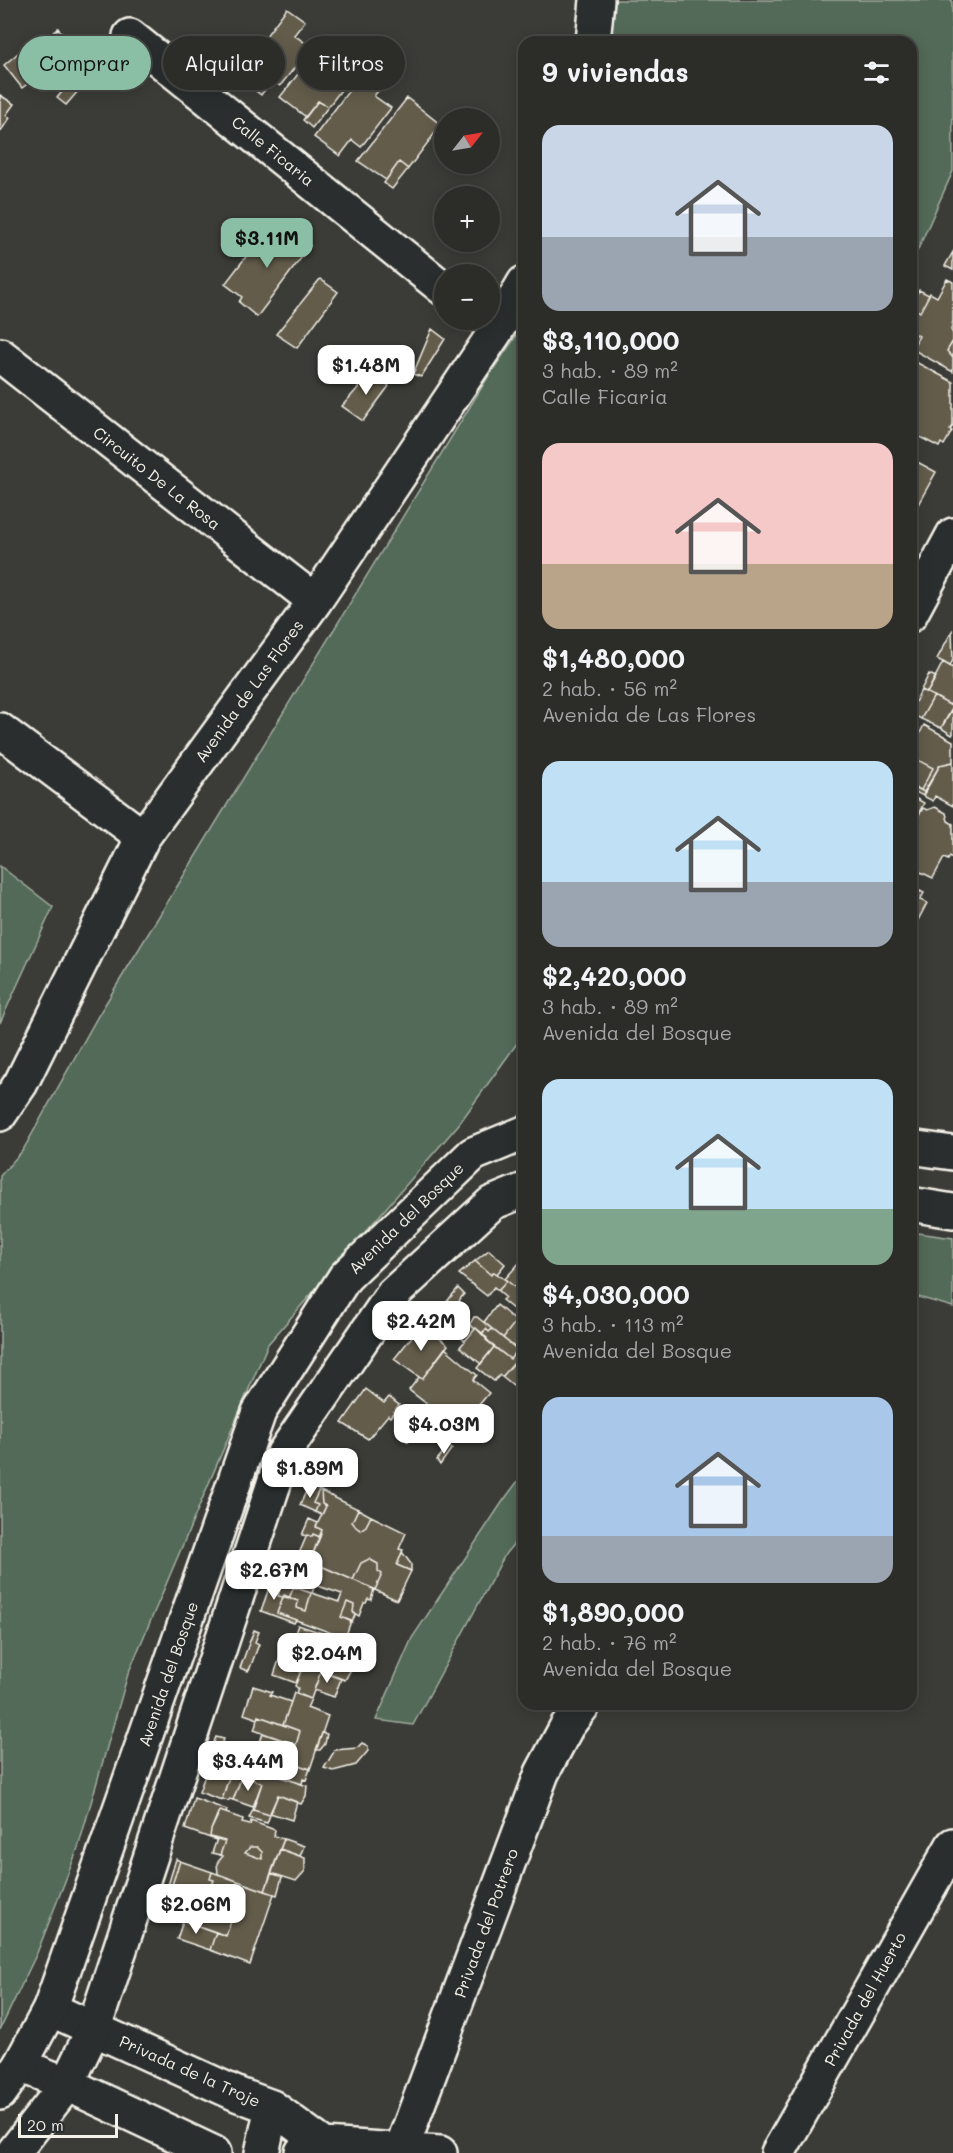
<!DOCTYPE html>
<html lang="es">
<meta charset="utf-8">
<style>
body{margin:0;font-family:Mali,sans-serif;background:#343431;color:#f1f3f6;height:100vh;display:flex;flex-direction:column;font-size:22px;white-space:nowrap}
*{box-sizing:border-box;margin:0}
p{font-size:20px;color:#a6a7a8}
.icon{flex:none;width:33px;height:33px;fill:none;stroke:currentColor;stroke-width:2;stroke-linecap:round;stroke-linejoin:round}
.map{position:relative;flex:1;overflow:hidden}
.drawer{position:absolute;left:518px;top:36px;width:399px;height:1674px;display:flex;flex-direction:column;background:#2c2c29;border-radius:18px;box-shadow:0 3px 15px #0003,0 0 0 2px #484846}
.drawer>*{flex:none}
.hud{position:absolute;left:18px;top:36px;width:410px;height:54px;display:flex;gap:12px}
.needle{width:39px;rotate:59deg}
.fabs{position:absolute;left:434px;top:108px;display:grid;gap:12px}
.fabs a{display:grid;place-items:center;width:66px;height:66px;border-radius:50%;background:#2c2c29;box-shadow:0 3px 15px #0003,0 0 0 2px #484846;font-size:30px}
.scale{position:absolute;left:18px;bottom:15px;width:100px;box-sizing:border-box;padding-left:6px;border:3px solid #f4f1e8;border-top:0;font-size:16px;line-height:21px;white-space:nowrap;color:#f4f1e8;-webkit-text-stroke:4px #2a2d2e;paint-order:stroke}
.price{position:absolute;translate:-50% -51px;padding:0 14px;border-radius:12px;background:#fff;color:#222;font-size:20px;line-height:39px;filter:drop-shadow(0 2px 3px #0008)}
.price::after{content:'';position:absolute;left:50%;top:36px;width:18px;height:14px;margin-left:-9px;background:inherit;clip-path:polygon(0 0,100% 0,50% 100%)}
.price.selected{background:#8abfa5;color:#111}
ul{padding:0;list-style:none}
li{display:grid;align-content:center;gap:12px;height:318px;padding:0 24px}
li span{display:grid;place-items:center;height:186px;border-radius:18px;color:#555}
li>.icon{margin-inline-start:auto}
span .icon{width:108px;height:108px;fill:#fffc;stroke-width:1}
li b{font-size:26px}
h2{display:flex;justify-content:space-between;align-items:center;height:72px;padding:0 24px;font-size:26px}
.tag{padding:0 21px;border-radius:27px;background:#2c2c29;box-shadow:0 3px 15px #0003,0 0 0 2px #484846;font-size:21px;line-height:54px}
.tag.selected{background:#8abfa5;color:#111}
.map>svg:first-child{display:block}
.green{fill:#526b58;stroke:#a3aea0;stroke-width:1.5}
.building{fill:#635c4c;stroke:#f4f1e8;stroke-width:1.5;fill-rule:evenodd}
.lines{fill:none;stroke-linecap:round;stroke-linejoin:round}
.street-casing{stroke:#f4f1e8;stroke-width:38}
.secondary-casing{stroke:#f4f1e8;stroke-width:38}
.street{stroke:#2a2d2e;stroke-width:33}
.secondary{stroke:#2a2d2e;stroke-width:33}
.labels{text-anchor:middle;stroke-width:4.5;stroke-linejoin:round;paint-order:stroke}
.street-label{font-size:16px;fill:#f4f1e8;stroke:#2a2d2e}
</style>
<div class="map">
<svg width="953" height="2153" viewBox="0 0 953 2153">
<rect width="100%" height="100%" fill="#3b3b37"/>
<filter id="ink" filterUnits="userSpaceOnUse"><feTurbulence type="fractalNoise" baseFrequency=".0167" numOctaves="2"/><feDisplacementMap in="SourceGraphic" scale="12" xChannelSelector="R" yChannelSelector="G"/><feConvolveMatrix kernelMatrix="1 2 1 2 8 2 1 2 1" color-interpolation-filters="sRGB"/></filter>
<g filter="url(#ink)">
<path class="green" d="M615,0H952L953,171L911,265L910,42H611Z
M523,326V1035L459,1124L268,1344L128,1674L78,1848L37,1953L0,2030V1176L23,1150L98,1016L488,377Z
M0,866L53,907L0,1023Z
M911,1232L953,1238V1307L911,1295Z
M523,1474V1533L506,1553L413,1725L376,1720L412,1638L503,1501Z"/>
<path class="building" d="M287,8L305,21L294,35L311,47L280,86L272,80L261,95L236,76Z
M58,28L64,36L63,44L61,46L51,35Z
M327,37L361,64L328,107L318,101L306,117L280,97Z
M23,49L43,72L22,88L4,65Z
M365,69L384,83L374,96L391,108L361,147L352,140L340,156L314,137Z
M70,82L80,89L66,105L57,98Z
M0,95L14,104L6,115L10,118L0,132Z
M407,98L441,125L408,169L399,162L386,180L358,161Z
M318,101L328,107L312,128L303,120Z
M399,162L408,169L392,189L384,183Z
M284,226L310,246L257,317L239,302L242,297L225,284L261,237L270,244Z
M953,252V270L945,266Z
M320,279L338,292L297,348L276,334Z
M947,279L953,282V321L951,330L953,334V341L947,351L953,358V372L912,349L919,336L910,331V306L920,312L930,293L937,297Z
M919,290L929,295L920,312L910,306Z
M432,329L445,339L421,377L413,374Z
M910,331L919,336L912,349L910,348Z
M953,341V358L947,351Z
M910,359L953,382V426L950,430L952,431L944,445L941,443L939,447L910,432Z
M373,371L389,386L363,421L342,406Z
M910,458L936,472L916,508L910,506Z
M952,631L953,660L950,666L937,659Z
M943,662L953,668V700L950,705L927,693Z
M929,674L936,677L927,693L921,690Z
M921,690L934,696L921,719L910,713Z
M934,696L953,707L941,728L921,719Z
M953,709V734L952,735L941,728Z
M924,725L953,741V762L940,765L924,792L921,790L933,768L914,758L913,754L910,753V746L915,738L917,739Z
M910,753L913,754L914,758L933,768L921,790L910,785Z
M953,762V806L935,796L933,801L923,796L940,765Z
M910,785L924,792L923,796L910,789Z
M910,795L924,803L910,829Z
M935,807L946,813L948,821L953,824V858L950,856L948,860L944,858L933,878L910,867V846L916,835L910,832V829L923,808L927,810Z
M910,886L920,891L910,909Z
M920,891L924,893L920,900L927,903L916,924L910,926V909Z
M489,1250L505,1264L497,1274L494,1272L491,1275L475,1261Z
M475,1261L491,1275L494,1272L507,1281L498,1291L494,1287L487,1296L459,1274Z
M521,1261L524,1264L523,1294L505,1279Z
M507,1281L524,1294V1318L502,1300L505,1297L498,1291Z
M458,1288L464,1294L460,1299L458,1306L451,1310L456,1314L438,1337L426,1327Z
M497,1305L516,1321L503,1338L484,1322Z
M474,1317H477L492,1329L489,1332L486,1329L482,1333L476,1328L475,1329L470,1324Z
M516,1321L524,1327L522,1353L503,1338Z
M422,1324L448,1345L422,1379L394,1359Z
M470,1325L475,1329L465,1341L460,1337Z
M476,1328L494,1347L481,1364L460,1347Z
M486,1329L489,1332L492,1329L518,1350L510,1359L486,1340L487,1338L482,1334Z
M494,1347L510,1359L518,1350L522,1353L524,1352V1369L515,1362L502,1377L500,1375L494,1381L477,1368Z
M445,1348L477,1375L473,1380L489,1393L473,1412L477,1416L463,1432L409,1390L419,1377L422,1379Z
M515,1362L524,1369V1381L517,1389L502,1377Z
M366,1389L384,1403L389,1397L399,1405L390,1417L388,1415L368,1439L342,1423Z
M412,1417L422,1425L408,1442L398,1434Z
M446,1419L455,1426L443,1441L434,1435Z
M448,1446L452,1448L440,1465L437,1460Z
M309,1485L319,1490L313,1503L318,1505L315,1512L300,1505Z
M319,1490L321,1491L322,1504L326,1506L322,1515L315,1512L318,1505L313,1503Z
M321,1491L358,1509L352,1522L356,1527L360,1530L366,1526L371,1516L406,1533L399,1549L403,1550L397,1565L411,1571L397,1600L375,1590L382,1574L378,1571V1564L369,1559L361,1563L353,1580L310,1561L322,1530L316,1527L326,1506L322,1504Z
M358,1509L371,1516L366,1526L360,1530L352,1522Z
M309,1519L318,1523L316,1527L322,1530L320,1537L313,1534L312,1537L302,1535Z
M313,1534L320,1537L310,1561L298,1556L307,1535L312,1537Z
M402,1552L411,1564V1571L397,1565Z
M298,1556L374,1589L371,1600L368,1599L366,1603H364L359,1616L353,1612L354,1605L347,1602L341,1617L351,1621L345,1638L277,1613L284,1595L298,1601L297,1608L306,1611L311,1593L287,1585ZM315,1585L342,1594L339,1602L312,1593Z
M369,1559L378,1564V1571L382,1574L375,1590L353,1580L361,1563Z
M286,1570L292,1573L287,1585L294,1587L289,1598L278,1596Z
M272,1579L282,1583L278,1596L283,1597L277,1613L296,1620L294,1623L261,1611Z
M294,1587L311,1593L306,1611L297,1608L298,1601L289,1598Z
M347,1602L354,1605L353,1612L355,1615L352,1622L341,1617Z
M298,1625L328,1635L321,1653L295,1643L291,1654L282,1651L286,1639L292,1641Z
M254,1630L259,1632L255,1642L259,1644L250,1668L248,1671L240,1668Z
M328,1635L353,1645L347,1662L321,1653Z
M295,1643L350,1664V1671L345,1680L321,1671L311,1699L296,1693L298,1688L295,1686L305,1661L290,1655Z
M282,1651L305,1661L296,1683L274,1675Z
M321,1671L341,1679L334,1697L314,1690Z
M253,1686L272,1692L270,1695L291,1702L283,1725L259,1716L258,1719L244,1714Z
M294,1693L311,1699L307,1708L328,1716L310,1769L284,1760L292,1743L296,1745L300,1731L283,1725Z
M259,1716L300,1731L296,1745L254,1730Z
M263,1733L292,1743L284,1760L257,1751Z
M322,1733L327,1734L325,1744L320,1750H316Z
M216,1737L224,1739L220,1750L212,1747Z
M362,1743L368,1746V1751L356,1765L333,1771L324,1768L335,1750L357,1748Z
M256,1750L285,1760L279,1776L252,1767Z
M285,1760L310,1769L306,1780L303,1779L302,1784L279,1776Z
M241,1761L252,1767L248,1778L231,1771L234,1762Z
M209,1764L231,1771L222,1800L199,1792Z
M252,1767L307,1786L306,1796L301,1804L278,1795L270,1815L253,1810L262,1783L248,1778Z
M231,1771L242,1776L233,1800L230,1799L228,1801L222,1799Z
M242,1776L262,1783L253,1807L233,1800Z
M278,1795L297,1802L292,1820L270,1813Z
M194,1798L227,1810L226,1813L220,1811L218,1813L211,1830L210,1837L216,1840L185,1829Z
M253,1810L270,1815L267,1823L249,1818Z
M220,1811L243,1819L242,1823L250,1825L251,1821L275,1830L274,1836L284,1839L265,1891L218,1874L217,1863L223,1856L220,1855L225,1841L210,1837L211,1830ZM250,1847H257L262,1852V1859L245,1853Z
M217,1839L225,1841L220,1855L212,1853Z
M284,1839L304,1846L300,1856L280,1849Z
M250,1847H257L262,1852V1859L245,1853Z
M280,1849L305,1858V1871L296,1881L271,1873Z
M176,1859L180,1861L166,1903L163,1902Z
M180,1861L212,1872L210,1879L214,1880L206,1902L195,1898L190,1912L166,1903Z
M212,1872L274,1894L250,1965L210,1950L216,1932L226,1936L234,1912L206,1902L214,1880L210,1879Z
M271,1873L282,1877L277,1895L265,1891Z
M195,1898L234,1912L226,1936L187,1922Z
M184,1918L188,1919L187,1922L216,1932L210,1950L177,1939Z"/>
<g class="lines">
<g class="street-casing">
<path id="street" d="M130,36L444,289
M593,42L597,0
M0,355L315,601
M910,615L953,535
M0,730L143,837
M0,1114L21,1083L143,837L315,601L496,331L524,283
M50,2009L239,2095L272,2107L324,2145
M20,2065L67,2084L214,2153
M401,2150L542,1773L567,1726L584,1704
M302,2152L324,2145L440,2153
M262,2153L272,2107
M778,2153L953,1845"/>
</g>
<g class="secondary-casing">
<path id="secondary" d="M910,1147L953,1153
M910,1204L953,1211
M0,2093L20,2065L50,2009L259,1412L345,1277L473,1154L524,1133
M13,2153L67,2084L94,2028L284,1453L393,1294L492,1203L524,1190"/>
</g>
<use href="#street" class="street"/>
<use href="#secondary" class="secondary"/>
</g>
</g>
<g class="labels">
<g class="street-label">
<text transform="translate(273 151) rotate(39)" y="6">Calle Ficaria</text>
<text transform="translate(157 478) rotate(38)" y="6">Circuito De La Rosa</text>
<text transform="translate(249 691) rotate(-54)" y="6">Avenida de Las Flores</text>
<text transform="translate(406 1218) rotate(-44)" y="6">Avenida del Bosque</text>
<text transform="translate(168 1674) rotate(-71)" y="6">Avenida del Bosque</text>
<text transform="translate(486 1923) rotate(-70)" y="6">Privada del Potrero</text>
<text transform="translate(865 1999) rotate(-61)" y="6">Privada del Huerto</text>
<text transform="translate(190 2071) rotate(24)" y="6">Privada de la Troje</text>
</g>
</g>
</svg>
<div class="fabs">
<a><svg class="needle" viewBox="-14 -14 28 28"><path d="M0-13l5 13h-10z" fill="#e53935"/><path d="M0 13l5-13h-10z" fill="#a6a7a8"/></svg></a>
<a>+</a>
<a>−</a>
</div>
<div class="scale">20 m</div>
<b class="price selected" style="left:267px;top:269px">$3.11M</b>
<b class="price" style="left:366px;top:396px">$1.48M</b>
<b class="price" style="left:421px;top:1352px">$2.42M</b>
<b class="price" style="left:444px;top:1455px">$4.03M</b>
<b class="price" style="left:310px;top:1499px">$1.89M</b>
<b class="price" style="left:274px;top:1601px">$2.67M</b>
<b class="price" style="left:327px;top:1684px">$2.04M</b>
<b class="price" style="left:248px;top:1792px">$3.44M</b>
<b class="price" style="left:196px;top:1935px">$2.06M</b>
<div class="hud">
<a class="tag selected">Comprar</a>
<a class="tag">Alquilar</a>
<a class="tag">Filtros</a>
</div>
<section class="drawer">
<h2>9 viviendas<svg class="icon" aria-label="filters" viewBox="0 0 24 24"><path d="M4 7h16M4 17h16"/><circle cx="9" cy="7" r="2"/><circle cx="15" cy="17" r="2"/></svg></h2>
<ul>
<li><span style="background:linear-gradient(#c9d6e8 60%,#9aa5b1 0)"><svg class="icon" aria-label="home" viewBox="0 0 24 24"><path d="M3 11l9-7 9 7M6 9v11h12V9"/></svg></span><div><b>$3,110,000</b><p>3 hab. · 89 m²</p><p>Calle Ficaria</p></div></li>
<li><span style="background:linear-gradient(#f6c9c9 65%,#b9a48a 0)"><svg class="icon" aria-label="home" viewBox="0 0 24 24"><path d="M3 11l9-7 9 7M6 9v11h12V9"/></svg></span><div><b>$1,480,000</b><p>2 hab. · 56 m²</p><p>Avenida de Las Flores</p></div></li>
<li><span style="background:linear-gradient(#bfe0f5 65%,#9aa5b1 0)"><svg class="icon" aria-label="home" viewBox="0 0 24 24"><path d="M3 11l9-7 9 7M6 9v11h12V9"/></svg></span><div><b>$2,420,000</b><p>3 hab. · 89 m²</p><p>Avenida del Bosque</p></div></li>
<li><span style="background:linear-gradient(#bfe0f5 70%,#7fa58c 0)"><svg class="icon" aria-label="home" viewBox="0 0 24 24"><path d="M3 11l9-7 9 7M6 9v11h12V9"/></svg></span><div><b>$4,030,000</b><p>3 hab. · 113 m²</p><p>Avenida del Bosque</p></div></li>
<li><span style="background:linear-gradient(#a9c7e8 75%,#9aa5b1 0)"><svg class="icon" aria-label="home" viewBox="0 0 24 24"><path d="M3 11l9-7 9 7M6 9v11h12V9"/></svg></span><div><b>$1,890,000</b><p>2 hab. · 76 m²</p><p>Avenida del Bosque</p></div></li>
</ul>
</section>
</div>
